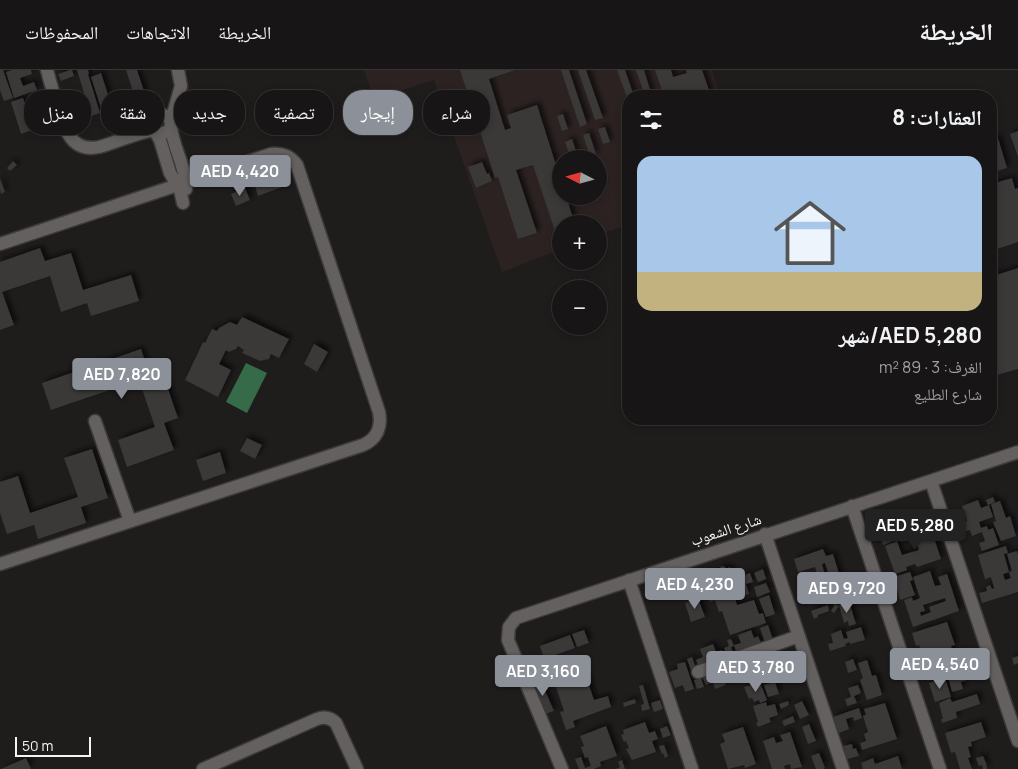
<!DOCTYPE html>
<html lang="ar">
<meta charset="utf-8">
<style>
body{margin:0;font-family:Manrope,"Noto Naskh Arabic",sans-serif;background:#201e1e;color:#f1f3f6;direction:rtl;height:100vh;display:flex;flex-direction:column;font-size:19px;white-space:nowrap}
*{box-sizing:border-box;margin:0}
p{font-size:16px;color:#9e9fa0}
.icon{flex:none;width:28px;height:28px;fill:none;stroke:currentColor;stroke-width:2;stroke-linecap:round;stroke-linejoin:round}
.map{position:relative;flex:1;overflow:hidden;direction:ltr}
.sheet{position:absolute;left:622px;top:20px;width:375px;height:335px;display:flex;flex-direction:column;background:#171515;border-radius:20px;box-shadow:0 2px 8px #0003,0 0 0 1px #363434;direction:rtl}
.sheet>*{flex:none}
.top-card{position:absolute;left:15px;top:20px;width:475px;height:45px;direction:rtl;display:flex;gap:10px}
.needle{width:32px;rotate:276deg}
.buttons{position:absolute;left:552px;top:80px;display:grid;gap:10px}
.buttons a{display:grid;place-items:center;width:55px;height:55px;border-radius:50%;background:#171515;box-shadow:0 2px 8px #0003,0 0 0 1px #363434;font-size:25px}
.scale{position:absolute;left:15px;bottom:12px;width:76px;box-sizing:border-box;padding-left:5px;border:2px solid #f5f3f3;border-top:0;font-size:14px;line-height:18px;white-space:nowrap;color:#f5f3f3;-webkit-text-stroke:4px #1f1c1c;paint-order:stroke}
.price{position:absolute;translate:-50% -42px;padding:0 11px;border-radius:5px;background:#8c9099;color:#fff;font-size:16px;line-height:32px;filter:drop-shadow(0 1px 2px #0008)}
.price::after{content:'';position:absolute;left:50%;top:30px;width:15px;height:11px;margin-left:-8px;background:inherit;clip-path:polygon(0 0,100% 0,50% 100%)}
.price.selected{background:#222;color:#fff}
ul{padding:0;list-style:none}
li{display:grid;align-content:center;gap:10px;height:265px;padding:0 15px}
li+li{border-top:1px solid #363434}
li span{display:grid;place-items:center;height:155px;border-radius:15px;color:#555}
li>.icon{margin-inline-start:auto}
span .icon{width:90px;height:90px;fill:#fffc;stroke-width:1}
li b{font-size:21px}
h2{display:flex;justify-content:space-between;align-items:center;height:60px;padding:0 15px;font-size:21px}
.pill{padding:0 18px;border-radius:20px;background:#171515;box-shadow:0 2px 8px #0003,0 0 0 1px #363434;font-size:18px;line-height:45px}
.pill.selected{background:#8c9099;color:#fff}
header{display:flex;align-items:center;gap:30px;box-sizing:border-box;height:70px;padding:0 25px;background:#171515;border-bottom:1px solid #363434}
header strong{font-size:24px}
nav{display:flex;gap:28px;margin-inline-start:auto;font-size:18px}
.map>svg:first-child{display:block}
.built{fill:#2c2222;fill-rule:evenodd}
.water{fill:#366b49}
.building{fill:#3a3737;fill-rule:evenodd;filter:url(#shadow)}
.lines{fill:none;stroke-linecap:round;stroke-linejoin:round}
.minor-casing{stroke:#3d3a3a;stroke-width:15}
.minor{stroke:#646060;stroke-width:12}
.labels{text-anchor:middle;stroke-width:4;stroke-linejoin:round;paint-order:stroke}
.street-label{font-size:15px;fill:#f5f3f3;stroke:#1f1c1c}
</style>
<header>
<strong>الخريطة</strong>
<nav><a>الخريطة</a><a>الاتجاهات</a><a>المحفوظات</a></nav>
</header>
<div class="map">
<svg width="1018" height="699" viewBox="0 0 1018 699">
<defs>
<filter id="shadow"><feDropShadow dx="3.5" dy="-3.5" stdDeviation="2.5" flood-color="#0009"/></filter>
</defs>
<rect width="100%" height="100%" fill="#1f1c1c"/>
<path class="built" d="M364,0H712L720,26H629V154L599,165V154H561V179L502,202L434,10L374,29ZM561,89H599V126H561Z"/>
<path class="water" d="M246,293L267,303L247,343L226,332Z"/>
<path class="building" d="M0,0H3L13,28L4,31L0,20Z
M12,0H31L32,4L20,8L23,16L34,12L37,20L14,28L6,2Z
M70,0H72L74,6L61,11L58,4Z
M77,0H88L89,4H88L100,43L91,46Z
M126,0H137L147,30L137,34Z
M460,0H515L489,9L505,60L511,58L507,45L537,35L561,111V126H566L575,154H561V163L556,164L533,95L516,100L537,163L518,169L498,107L495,108Z
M561,0H569L587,54L580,57Z
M578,0H586L603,48L595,50Z
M617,0H625L634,26H629V33Z
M636,0H644L652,26H645Z
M655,0H671L673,7L687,3L686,0H702L711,26H664Z
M101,3L114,43L104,47L91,7Z
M23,28L25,34L39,29L47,55L21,64L11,32Z
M563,44L568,59L562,61L557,46Z
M605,57L610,72L603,74L598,59Z
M1018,61V87L1010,64Z
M589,63L596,84L590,86L583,65Z
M998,68L1007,98L991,103V70Z
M572,69L578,87L571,89L565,72Z
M13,91L17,95L10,101L7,98Z
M482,92L487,104L489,103L492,111L476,118L468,97Z
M279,100L285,116L258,126L253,110Z
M0,108L5,122L1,124L0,120Z
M1012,108L1015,119L1018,118V172L991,181V114Z
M245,118L250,130L236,136L231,124Z
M40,178L45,191L71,183L83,220L131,205L139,231L91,246L87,233L61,242L50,206L2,222L14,255L0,260V192Z
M1018,198V299L997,305L991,287V202L993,206Z
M242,247L289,269L279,288L271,284L269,289L260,291L242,283L244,280L238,276L236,279L229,282L226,280L219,294L231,300L218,327L185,310L203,272L205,273L212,259L217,261L219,258L230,252L237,255Z
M314,274L328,282L317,302L304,294Z
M141,279L150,306L162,302L178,348L164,353L174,380L127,397L118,370L155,357L139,310L51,340L42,313Z
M247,368L262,375L255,389L240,381Z
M92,379L108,428L81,437L86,453L38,469L34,455L7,464L0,443V412L18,406L30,443L78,427L64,388Z
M220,382L226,403L203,411L196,390Z
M993,427L995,432L988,435L986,430Z
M978,430L981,438L989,435L993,447L979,452L981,458L987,456L988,460L993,458L999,475L982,481L979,473L985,471L982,462L972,466L970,460L960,463L957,454L967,451L962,436Z
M1000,431L1006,448L1010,446L1016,466L1001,471L993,452L996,451L991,434Z
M928,448L934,466L925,469L926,471L934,468L941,489L917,497L915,494L906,497L907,500L895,504L885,476L897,471L902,485L919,480L915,469L924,466L919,451Z
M916,450L921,465L901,472L896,456Z
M894,458L898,469L883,475L879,464Z
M1006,476L1008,483L1004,484L1009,502L1012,501L1007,484L1017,481L1018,485V522L982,533L979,523L987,521L986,517L990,515L992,519L994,518L991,507L985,509L978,485ZM1009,502L1011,508L1005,510L1003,504Z
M823,479L826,486L833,484L840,507L843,506L848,522L834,527L826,507L829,506L825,493L822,494L825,505L818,508L815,497L798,502L794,489Z
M724,496L726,499L730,497L733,509L750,503L753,512L746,514L749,524L735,528L737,535L754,530L759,544L763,543L766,553L730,565L722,541L719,542L715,530L710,532L705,515L698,517L695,509L721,501L720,497Z
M763,499L766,509L758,512L754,503Z
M930,501L935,516L941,515L938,507L947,504L959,541L913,557L904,530L912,527L913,531L920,528L913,507ZM945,528L946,531L929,537L931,542L921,546L920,542L925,541L923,535Z
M910,502L913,510L910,511L915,525L900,530L894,507Z
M800,508L803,516L813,513L815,517L826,513L831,528L809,535L804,521L802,522L798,509Z
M766,513L770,522L757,527L754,517Z
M769,525L775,544L766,547L759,529Z
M698,528L705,547L691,552L685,533Z
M849,532L856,554L849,556L848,551L844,553L839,535Z
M835,534L839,536L834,543L831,541Z
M828,535L829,541L818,545V547L814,549L811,541Z
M947,552L955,575L951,576L956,590L946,593L949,602L930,608L919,575L916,576L912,563Z
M768,555L774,573L766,576L760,558Z
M861,557L865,570L850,574V572L845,574L846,576L830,581L828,574L833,573L831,564L841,560L844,569L848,568L846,562Z
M584,560L589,573L577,577L572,564Z
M751,560L754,568L758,566L762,575L737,584L734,575L741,573L738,565Z
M570,565L575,578L544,589L540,576Z
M731,569L734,576L731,577L734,586L728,588L724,578L729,576L727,570Z
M713,574L716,582L722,580L725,591L700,600L696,590L703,587L700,579Z
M777,581L783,600L775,603L768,584Z
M963,581L968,595L951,601L949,595L960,591L957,583Z
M766,584L769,594L763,596L766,605L752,609L749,600L743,602L740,592Z
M1018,586V593L1014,595L1012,588Z
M692,587L696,599L691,600L687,589Z
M853,589L857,600L848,603L845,592Z
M867,590L872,606L876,605L882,625L867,630L860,610L863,608L858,593Z
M685,592L694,619L685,622L683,615L675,618L669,602L678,599L677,594Z
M738,594L742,603L735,606L731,597Z
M728,596L732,605L723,608L726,615L715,619L713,612L706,615L702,606Z
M572,598L573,602L583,598L594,630L608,626L611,637L573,651L575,657L566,660L560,642L564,641L553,608L564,605L563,601Z
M965,602L967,610L961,612L963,619L952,622L949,610L960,607L959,604Z
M701,608L704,617L697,619L694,610Z
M945,608L951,627L935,632L929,613Z
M540,609L554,641L545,644L532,613Z
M775,612L779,624L768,627L764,615Z
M643,615L650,639L642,641L641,635L644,634L639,616Z
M750,615L751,616L755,615L756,617L761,615L767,630L760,633L759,630L754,632L752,628L749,629L744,617Z
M858,615L861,623L854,626L857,633L847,636L845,629L851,627L848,618Z
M977,624L980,634L956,642L957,648L942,653L941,649H943L939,633L950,628L952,632Z
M635,629L636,633L624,637L623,633Z
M660,630L663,639L654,642L651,633Z
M788,631L789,635L781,639L779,634Z
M802,631L809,645L800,649L794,635Z
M766,632L767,636L775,634L778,645L769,648L771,652L758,657L756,653L758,652L753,636Z
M885,633L897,669L862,680L860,673L866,671L864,664L868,662L863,646L866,645L864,639Z
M859,638L862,648L854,651L853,647L846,649L849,659L839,663L833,647Z
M793,646L795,652L784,656L782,651Z
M645,652L649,663L655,661L658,669L652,671L656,682L632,690L626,679L629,678L626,671L624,672L621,665L624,664L623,660Z
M981,652L986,667L971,672L972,676L968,677L971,687L968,688L972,699H960L955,682L951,683L945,663Z
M809,654L816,671L808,674L802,657Z
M606,656L617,686L600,692L601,696L594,699H579L575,689L581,687L585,698L591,696L588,687L585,688L581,677L584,676L580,666Z
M667,656L671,665L663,668L660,659Z
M743,657L756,694L745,698L744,695L728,699L720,674L725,672L722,664Z
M790,662L802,697L791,699L790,694L784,696L785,699H772L763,671L774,667L776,673L783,671L780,665Z
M852,674L853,679L856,678L859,686L844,690L842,682L845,681L843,676Z
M664,675L668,686L665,688L663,683L662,684L659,676Z
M819,683L825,698L824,699H816L811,686Z
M898,686L902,699H863L861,693L873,688L875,694Z
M983,686L986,693L987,699H983L982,695L979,696L976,688Z
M26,688L31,699H1Z
M622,690L625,699H616L620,697L618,692Z"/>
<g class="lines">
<g class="minor-casing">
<path id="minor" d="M47,0C50,12 54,25 58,37C64,58 71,83 99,77C118,72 135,63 154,60
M153 54a9 9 0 1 1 18 0a9 9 0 1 1-18 0Z
M171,51L181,16L178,0
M171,56C173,79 186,95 186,119
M155,61L160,70L170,103L180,120L183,133
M0,174L271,84C283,83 290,86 297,95L379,342C382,357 377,369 363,375L0,494
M95,351L130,451
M931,411L1018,671
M852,436L940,699
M765,464L843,699
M629,510L692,699
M698,602L799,566
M203,699L317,649C325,646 331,648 336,653L357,699
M562,699L508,570L509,557L516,548L1018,382"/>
</g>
<use href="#minor" class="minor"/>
</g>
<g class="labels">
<g class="street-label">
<text transform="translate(726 460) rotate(-18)" y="5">شارع الشعوب</text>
</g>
</g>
</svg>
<div class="buttons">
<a><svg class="needle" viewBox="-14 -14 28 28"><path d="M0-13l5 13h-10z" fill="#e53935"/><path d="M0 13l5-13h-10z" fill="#9e9fa0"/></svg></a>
<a>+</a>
<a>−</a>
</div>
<div class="scale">50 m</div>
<b class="price" style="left:240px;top:127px">AED 4,420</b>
<b class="price" style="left:122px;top:330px">AED 7,820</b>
<b class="price selected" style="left:915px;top:481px">AED 5,280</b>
<b class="price" style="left:695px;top:540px">AED 4,230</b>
<b class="price" style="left:847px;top:544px">AED 9,720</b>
<b class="price" style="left:940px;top:620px">AED 4,540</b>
<b class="price" style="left:756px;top:623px">AED 3,780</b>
<b class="price" style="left:543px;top:627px">AED 3,160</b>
<div class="top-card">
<a class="pill">شراء</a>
<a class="pill selected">إيجار</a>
<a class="pill">تصفية</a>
<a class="pill">جديد</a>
<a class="pill">شقة</a>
<a class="pill">منزل</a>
</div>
<section class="sheet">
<h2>العقارات: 8<svg class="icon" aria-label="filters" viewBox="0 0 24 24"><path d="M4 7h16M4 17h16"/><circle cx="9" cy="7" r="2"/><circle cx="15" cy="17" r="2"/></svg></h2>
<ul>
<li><span style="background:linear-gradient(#a9c7e8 75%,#c2b280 0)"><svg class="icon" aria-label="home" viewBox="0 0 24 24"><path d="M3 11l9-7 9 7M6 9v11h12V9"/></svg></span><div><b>AED 5,280/شهر</b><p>الغرف: 3 · 89 m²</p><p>شارع الطليع</p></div></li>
</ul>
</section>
</div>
